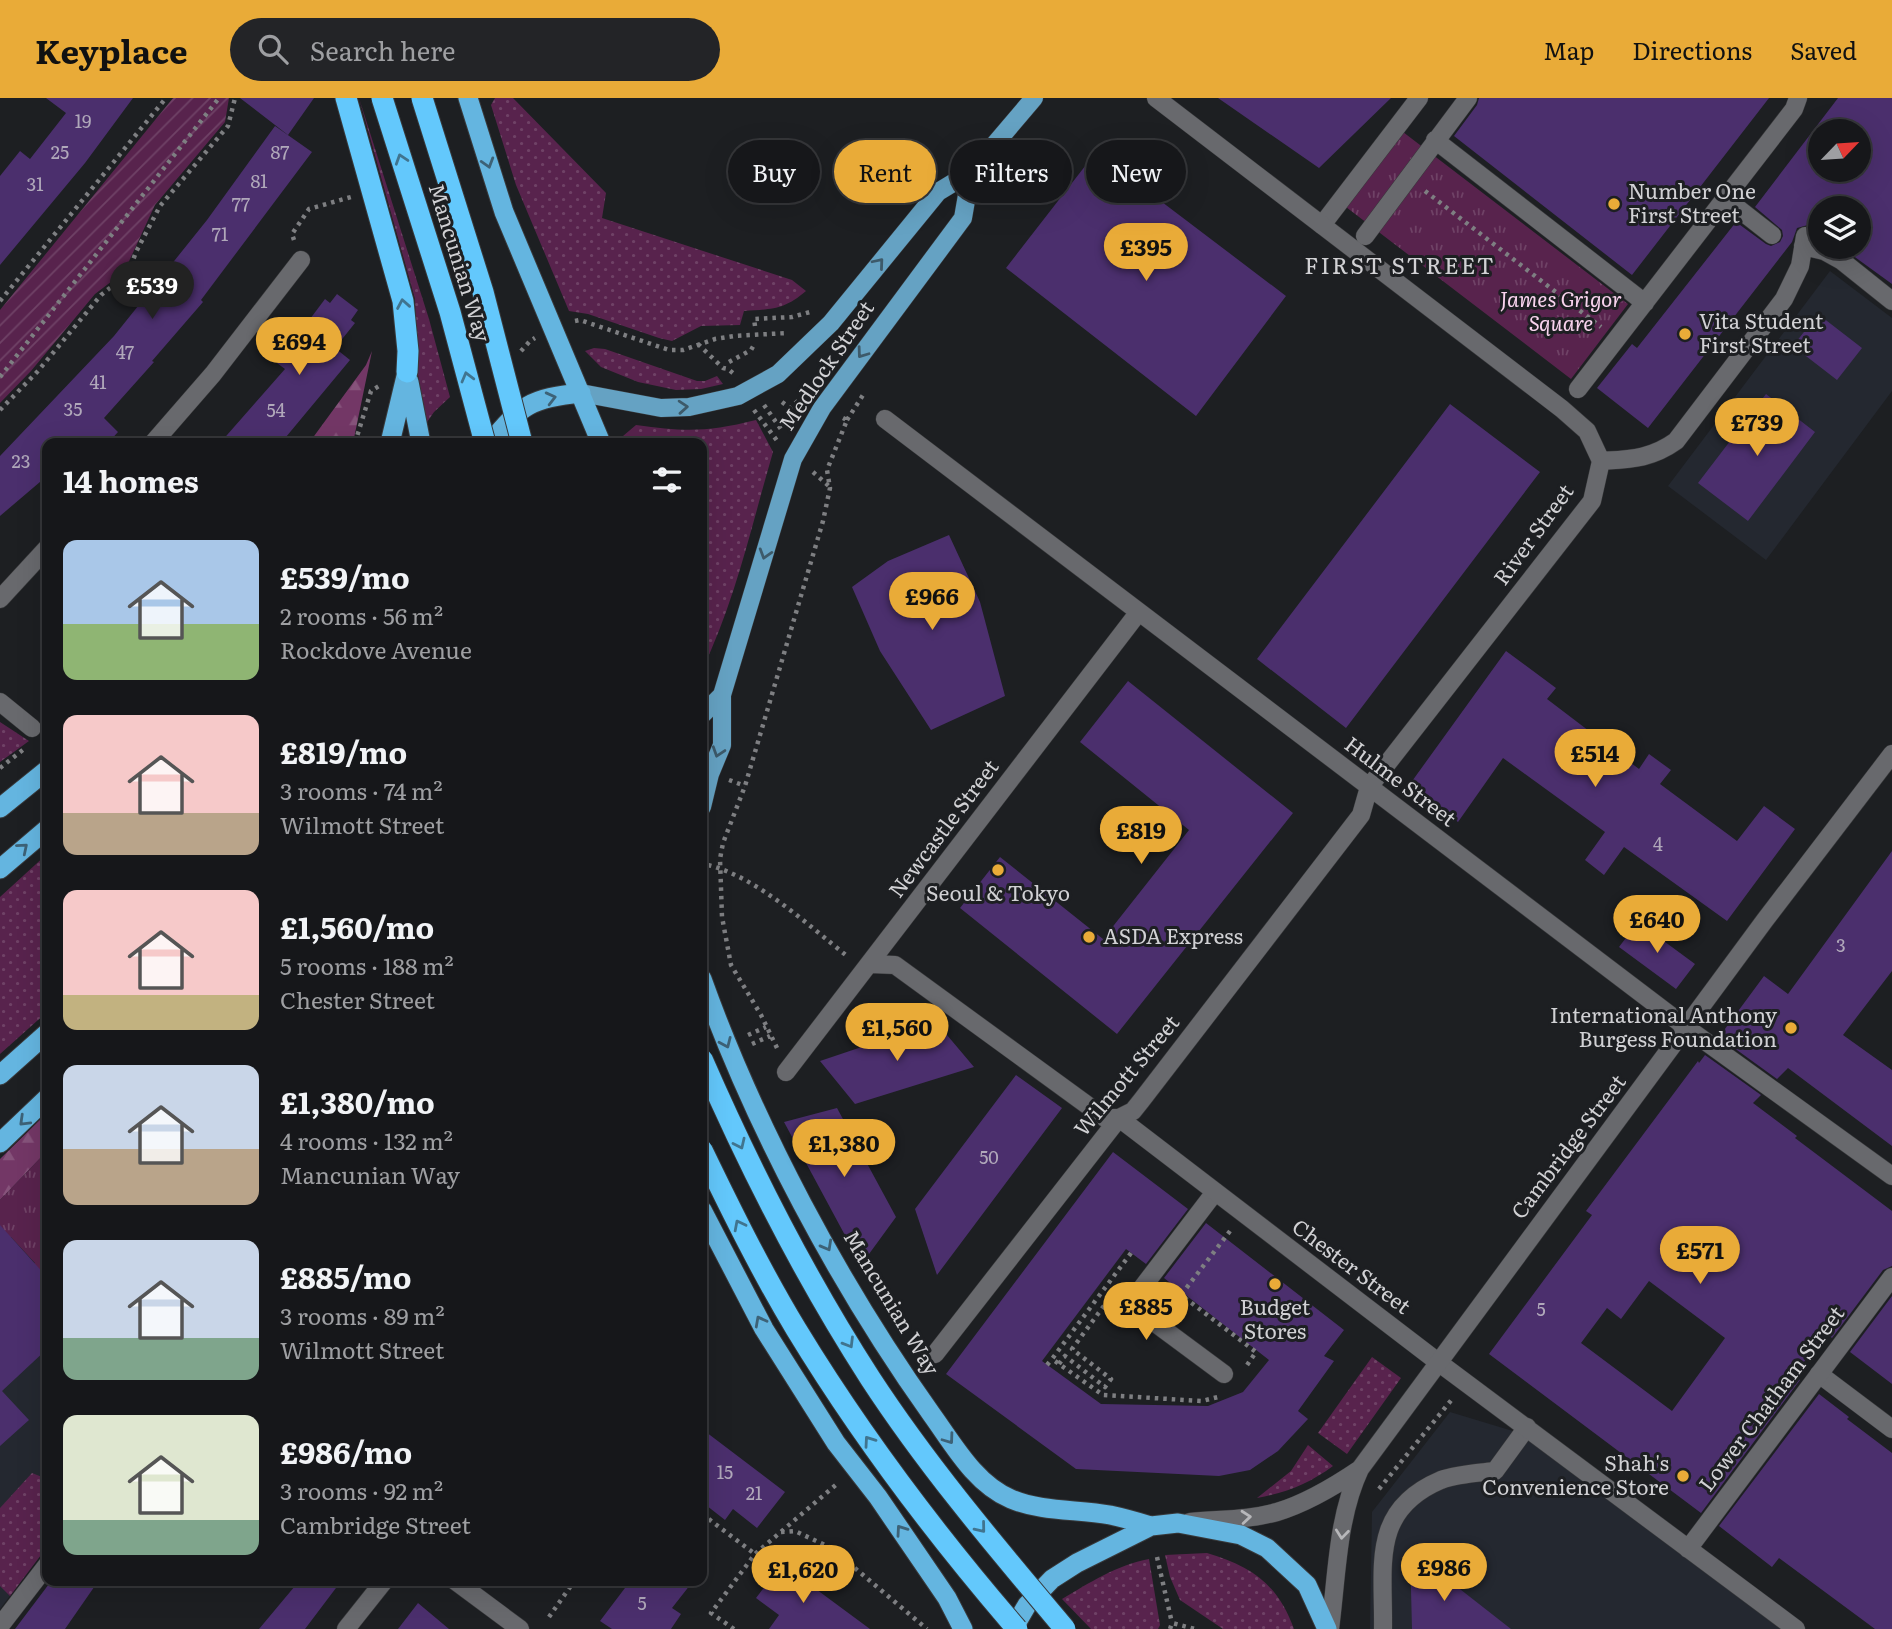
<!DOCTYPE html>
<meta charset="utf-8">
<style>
body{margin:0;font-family:Literata,serif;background:#232427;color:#f1f3f6;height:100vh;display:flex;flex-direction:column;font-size:26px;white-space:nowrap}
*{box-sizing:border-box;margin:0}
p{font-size:23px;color:#9e9fa2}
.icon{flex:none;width:38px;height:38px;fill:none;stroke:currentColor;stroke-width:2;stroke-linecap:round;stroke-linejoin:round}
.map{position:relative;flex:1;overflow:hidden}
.details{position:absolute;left:42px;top:340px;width:665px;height:1148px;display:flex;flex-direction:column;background:#16171a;border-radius:14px;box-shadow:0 7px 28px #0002,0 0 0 2px #353639}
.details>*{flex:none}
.top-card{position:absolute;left:728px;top:42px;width:665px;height:63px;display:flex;gap:14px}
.needle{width:46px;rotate:65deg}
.buttons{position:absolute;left:1808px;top:21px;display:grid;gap:14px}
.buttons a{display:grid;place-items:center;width:63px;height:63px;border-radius:50%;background:#16171a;box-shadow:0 7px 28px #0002,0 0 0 2px #353639;font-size:35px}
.price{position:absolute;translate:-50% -60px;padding:0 16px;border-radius:24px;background:#e9ab38;color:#111;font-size:23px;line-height:46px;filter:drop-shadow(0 2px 4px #0008)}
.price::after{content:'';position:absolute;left:50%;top:42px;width:21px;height:16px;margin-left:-10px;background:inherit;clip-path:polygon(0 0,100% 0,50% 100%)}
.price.active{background:#222;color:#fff}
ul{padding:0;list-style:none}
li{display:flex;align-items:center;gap:21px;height:175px;padding:0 21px}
li span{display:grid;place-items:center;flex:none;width:196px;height:140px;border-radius:14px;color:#555}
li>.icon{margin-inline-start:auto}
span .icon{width:84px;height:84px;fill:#fffc;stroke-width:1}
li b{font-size:30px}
h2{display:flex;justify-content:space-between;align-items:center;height:84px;padding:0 21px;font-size:30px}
.chip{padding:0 24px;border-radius:32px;background:#16171a;box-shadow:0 7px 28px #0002,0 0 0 2px #353639;font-size:24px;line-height:63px}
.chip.active{background:#e9ab38;color:#111}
header{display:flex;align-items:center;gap:42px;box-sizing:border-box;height:98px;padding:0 35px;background:#e9ab38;color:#111}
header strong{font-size:33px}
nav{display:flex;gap:38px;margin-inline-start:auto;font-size:24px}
.search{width:490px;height:63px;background:#232427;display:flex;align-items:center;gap:18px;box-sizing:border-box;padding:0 24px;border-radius:38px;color:#9e9fa2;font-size:26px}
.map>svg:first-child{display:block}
.built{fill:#242830}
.grass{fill:url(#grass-dots)}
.forest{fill:url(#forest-firs)}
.park{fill:url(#park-tufts)}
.garden{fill:url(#garden-furrows)}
.building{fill:#4b2f6d;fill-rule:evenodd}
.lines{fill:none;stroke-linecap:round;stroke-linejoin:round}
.service-casing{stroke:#38393b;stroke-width:19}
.pedestrian-casing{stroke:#38393b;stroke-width:19}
.minor-casing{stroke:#38393b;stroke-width:19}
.tertiary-casing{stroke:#38393b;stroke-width:19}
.primary-casing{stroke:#38393b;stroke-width:19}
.trunk-casing{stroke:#38393b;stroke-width:21}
.motorway-casing{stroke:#38393b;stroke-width:23}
.path{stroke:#7e7f82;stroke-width:4.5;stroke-dasharray:3.5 5;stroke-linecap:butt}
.service{stroke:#68696d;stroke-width:18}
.pedestrian{stroke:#68696d;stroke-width:18}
.minor{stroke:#68696d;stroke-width:18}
.tertiary{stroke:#68696d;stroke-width:18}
.primary{stroke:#65a2c3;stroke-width:18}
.trunk{stroke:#64b5e0;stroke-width:19}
.motorway{stroke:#63c8fc;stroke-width:21}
.motorway-bridge-casing{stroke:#38393b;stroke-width:23;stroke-linecap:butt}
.motorway-bridge{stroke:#63c8fc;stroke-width:21}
.oneway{stroke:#40748f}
.oneway2{stroke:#3d6277}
.oneway3{stroke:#3d5a6a}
.oneway4{stroke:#b7b7ba}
.poi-dot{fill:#e9ab38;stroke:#1d1f22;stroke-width:2.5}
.labels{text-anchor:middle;stroke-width:6;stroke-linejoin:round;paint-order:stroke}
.number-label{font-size:18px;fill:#b0a8ba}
.poi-label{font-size:21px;fill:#d1d1d4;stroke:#1d1f22;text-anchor:start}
.street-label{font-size:21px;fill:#d1d1d4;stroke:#1d1f22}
.park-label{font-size:21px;font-style:italic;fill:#f9d3ee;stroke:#1d1f22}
.neighbourhood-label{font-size:23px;letter-spacing:2px;fill:#d1d1d4;stroke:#1d1f22}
</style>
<header>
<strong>Keyplace</strong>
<div class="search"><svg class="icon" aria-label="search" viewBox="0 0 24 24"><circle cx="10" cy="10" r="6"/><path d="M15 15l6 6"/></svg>Search here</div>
<nav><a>Map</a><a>Directions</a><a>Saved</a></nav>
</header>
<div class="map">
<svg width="1892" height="1531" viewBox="0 0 1892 1531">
<defs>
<pattern id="grass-dots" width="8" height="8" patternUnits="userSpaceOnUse" patternTransform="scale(1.75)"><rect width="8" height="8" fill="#58234d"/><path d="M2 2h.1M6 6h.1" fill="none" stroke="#6f4266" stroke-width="1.8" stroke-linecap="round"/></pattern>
<pattern id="forest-firs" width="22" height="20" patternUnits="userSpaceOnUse" patternTransform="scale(1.75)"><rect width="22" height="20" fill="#733766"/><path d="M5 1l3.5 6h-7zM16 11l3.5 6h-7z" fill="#86537b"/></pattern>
<pattern id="park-tufts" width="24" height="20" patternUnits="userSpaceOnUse" patternTransform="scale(1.75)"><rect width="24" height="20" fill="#58234d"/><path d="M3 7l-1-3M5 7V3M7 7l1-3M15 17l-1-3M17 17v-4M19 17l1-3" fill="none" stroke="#6f4266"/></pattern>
<pattern id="garden-furrows" width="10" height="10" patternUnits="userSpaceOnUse" patternTransform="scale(1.75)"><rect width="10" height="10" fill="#58234d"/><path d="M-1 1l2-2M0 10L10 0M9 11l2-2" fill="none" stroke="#6f4266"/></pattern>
</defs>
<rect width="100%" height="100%" fill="#1d1f22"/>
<path class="built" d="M1830,173L1892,220V293L1766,462L1668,388Z
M47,1015V1449L0,1511V1061Z
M1450,1314L1546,1343L1796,1531H1370L1372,1414Z"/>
<path class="grass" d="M359,0L429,221L450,299L434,314L425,327L417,269L415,201Z
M495,0H513L606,95L602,120L792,182L806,193C784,212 772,211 744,213L740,227L701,228L672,243L659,240L588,216L569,213L516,87L491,7Z
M594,250L605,251L697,283H705L717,278L723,286L701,291L676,292L638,284L601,269L585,253Z
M756,322L773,354C752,426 735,504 702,572V345H625L623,338L636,327C685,334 708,334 756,322Z
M0,624L29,643L0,664Z
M47,756V914L0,956V799Z
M1372,1259L1401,1280L1347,1356L1318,1335Z
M1308,1347L1333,1368C1310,1385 1286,1395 1257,1400L1291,1373Z
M47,1374V1449L10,1498L0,1488V1410L32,1375L42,1379Z
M1207,1455C1251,1468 1278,1486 1294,1531H1223L1180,1502L1170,1479L1165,1457Z
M1149,1461L1160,1527L1158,1531H1091L1062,1501C1089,1485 1117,1467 1149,1461Z"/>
<path class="forest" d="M372,253L353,345H309L366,267Z
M47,1015V1053L0,1102V1061Z"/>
<path class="park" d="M1403,34L1628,206L1571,281L1346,109Z
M47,1053V1179L7,1216L0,1197L35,1165L11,1139L0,1148V1102Z"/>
<path class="garden" d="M173,0H229L225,24L155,107L124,174L95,196L31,273L0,305V212Z"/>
<path class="building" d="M46,0H133L85,65L0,167V78L20,53L30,61L66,15Z
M240,0H314L288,37Z
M1218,0H1391L1319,70Z
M1479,0H1769L1632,177L1454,38L1477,7Z
M1838,0H1892V186L1841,149H1858V110H1820V140L1816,139L1815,133L1808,127L1797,130L1792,144L1648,330L1597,290L1632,246L1637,250L1736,124L1766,146L1771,148L1780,144L1783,138L1782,132L1755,109ZM1820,33H1858V72H1820Z
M275,28L312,54L201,202L203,204L152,263L154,264L104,320L118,334L108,345H47V378L0,418V358L114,238L207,122Z
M1096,54L1286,198L1196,318L1006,170Z
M337,196L358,212L351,222L355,225L335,250L350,262L281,345H220L285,271L277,265L325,201L330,205Z
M1818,216L1862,250L1837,282L1793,248Z
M1766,296L1815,334L1748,423L1698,385Z
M1450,306L1540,374L1346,630L1257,561Z
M949,437L980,504L1005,598L931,632L880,553L852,489L888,463Z
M1506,553L1556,590L1547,601L1639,671L1649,656L1671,672L1660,686L1737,743L1764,708L1795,731L1727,823L1624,749L1604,777L1585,762L1605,734L1503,660L1458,724L1410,686Z
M1128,583L1293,715L1117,936L960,810L1000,759L1103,841L1189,732L1080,644Z
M1892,753V873L1843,937L1892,972V1048L1788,970L1777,981L1719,939L1764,878L1788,896Z
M1638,824L1695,866L1676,891L1619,849Z
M936,924L974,969L855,1006L820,963Z
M1705,957L1761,997L1753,1005L1797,1038L1795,1040L1892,1113V1168L1883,1172L1832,1240L1826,1235L1794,1277L1800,1282L1701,1415L1489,1256L1592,1117L1586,1113L1698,963L1699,965ZM1649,1183L1725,1240L1672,1313L1581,1245L1607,1210L1621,1221Z
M1016,977L1062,1010L937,1177L915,1111Z
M837,1010L896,1119L861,1167L784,1024Z
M1113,1054L1188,1111L1146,1166L1126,1151L1042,1263L1101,1306L1208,1308L1243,1294L1269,1262L1164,1180L1206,1125L1344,1232L1324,1258L1334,1263L1298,1313L1308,1321L1278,1353L1250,1372L1219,1378L1076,1371L946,1276Z
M0,1127L47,1179V1251L2,1293L29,1322L0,1348Z
M1892,1198V1286L1850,1254Z
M1819,1296L1849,1319L1847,1321L1892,1355V1531H1875L1779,1460L1772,1469L1719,1428Z
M702,1331L785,1394L757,1430L733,1411L725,1422L702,1404Z
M1410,1452L1511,1531H1412Z
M782,1466L870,1531H769L779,1517L756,1500Z
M52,1482H99L65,1531H15Z
M300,1482H342L305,1531H259Z
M631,1482H694L672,1510L681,1516L671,1531H612L600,1523Z
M418,1505L449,1531H398Z"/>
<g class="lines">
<g class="service-casing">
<path id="service" d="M1322,127L1419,0
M1215,1094L1135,1199L1139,1213L1224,1276
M1819,1276L1892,1331
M1383,1531C1384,1467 1370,1412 1441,1382C1457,1376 1478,1375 1495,1373L1527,1329"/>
</g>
<g class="pedestrian-casing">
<path id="pedestrian" d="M1435,42L1645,205
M1726,101L1772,137
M1365,138L1468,0
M1578,291L1794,11L1798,0
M0,1528L47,1467"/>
</g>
<g class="minor-casing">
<path id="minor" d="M1803,148L1824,153L1842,163L1892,203
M885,321L1687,930L1892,1078
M153,345L213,276L301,162
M1601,363C1630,361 1651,361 1676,343L1784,201L1800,168L1805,138
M0,501L47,450
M0,604L32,630
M870,866L895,867L1105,1020H1119L1438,1264L1796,1531
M786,974L1138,515
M935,1256L1119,1020L1133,1013L1141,1003L1361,717L1369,689L1592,403L1601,363L1587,333L1562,311L1156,0
M1688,1451L1892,1179
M454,1482L520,1531
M346,1531L385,1482"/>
</g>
<g class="tertiary-casing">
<path id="tertiary" d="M1190,1424C1219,1421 1249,1422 1277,1414C1307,1405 1335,1388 1360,1371
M1330,1531C1337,1478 1337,1420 1360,1371L1765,822L1892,656"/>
</g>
<g class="primary-casing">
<path id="primary" d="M581,295L661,310L689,309L738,298L778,276L831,225L938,94L971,74L1034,0
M702,617L722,597L793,361L822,310L963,120L971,74
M702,709L710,676L722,647V597"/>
</g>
<g class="trunk-casing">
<path id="trunk" d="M468,0L504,114L601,345
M409,284L421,345
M390,345L407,274
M490,345C521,307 531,300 581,295
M0,710L47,672
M0,771L47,731
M702,881C755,1029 840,1188 932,1317C953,1346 975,1386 1011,1401C1042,1414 1077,1411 1110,1417C1124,1420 1138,1424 1151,1428
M0,977L47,935
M0,1045L47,1000
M702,1112L764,1231L836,1345L878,1399L947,1500L963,1531
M1013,1531L1027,1507L1052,1481L1077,1465L1151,1428L1178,1425L1241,1437L1267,1450L1307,1487L1327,1531"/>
</g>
<g class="motorway-casing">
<path id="motorway" d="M346,0L403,203L408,253L407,274"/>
</g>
<path class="path" d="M1425,93L1601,229
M294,142L292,136L309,111L351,99
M0,203L166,0
M575,223L580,222L669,252H683L715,241L734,238L787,235
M755,228L754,221L792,219L810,214
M698,246L723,270L728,271L734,276
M521,253L530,243L535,240
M729,264L751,252L755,245
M0,279L219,0
M782,304L790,310L799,302
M764,307L783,334
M0,312L38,273L101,197L128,176L136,154L160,108L228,28L235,0
M754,312L778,344
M847,322L863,297
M355,345L371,293L379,288
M813,374L830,389
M0,670L24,651
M729,682L745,688
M708,767C757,779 808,827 847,858
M748,937L766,929
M752,946L770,938
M777,950L761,917L731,867L722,819L720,761L723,745L745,688L823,423L830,390L827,372L847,322L843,320
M1230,1133L1181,1197L1256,1254L1245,1270
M1131,1155L1052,1261L1103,1297L1202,1303L1218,1299
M1059,1266L1065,1258L1105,1289L1111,1281L1072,1251L1112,1197
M1047,1267L1052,1261
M1379,1391L1453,1300
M702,1416L755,1456
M781,1434L795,1433L831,1450L927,1531
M1157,1459L1172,1525
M578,1482L582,1485L585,1482
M549,1519L575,1482
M734,1531L711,1515L755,1456L838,1385
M1170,1531L1172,1525L1195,1531"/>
<use href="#service" class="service"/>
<use href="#pedestrian" class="pedestrian"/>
<use href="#minor" class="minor"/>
<use href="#tertiary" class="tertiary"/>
<use href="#primary" class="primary"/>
<use href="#trunk" class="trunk"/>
<use href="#motorway" class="motorway"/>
<g class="motorway-bridge-casing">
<path id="motorway-bridge" d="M382,0L450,214L485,345
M422,0L483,194L522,345
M702,961C750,1071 805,1179 870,1280C928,1369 997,1450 1065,1531
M702,1052C731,1112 761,1173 796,1231C861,1338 936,1437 1017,1531"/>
</g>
<use href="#motorway-bridge" class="motorway-bridge"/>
</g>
<defs><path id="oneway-chevron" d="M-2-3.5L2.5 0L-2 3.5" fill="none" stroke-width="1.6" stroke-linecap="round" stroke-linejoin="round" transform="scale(1.75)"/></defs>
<g class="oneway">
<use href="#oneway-chevron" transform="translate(401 61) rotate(-108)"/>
<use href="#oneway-chevron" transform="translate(403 206) rotate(-100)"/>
<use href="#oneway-chevron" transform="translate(467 279) rotate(-105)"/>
<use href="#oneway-chevron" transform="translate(740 1046) rotate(65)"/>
<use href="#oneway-chevron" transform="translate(739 1127) rotate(-117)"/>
<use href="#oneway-chevron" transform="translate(849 1245) rotate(59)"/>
<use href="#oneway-chevron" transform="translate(869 1343) rotate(-125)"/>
<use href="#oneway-chevron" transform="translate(981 1430) rotate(51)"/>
</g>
<g class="oneway2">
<use href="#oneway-chevron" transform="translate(488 65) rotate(73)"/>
<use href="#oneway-chevron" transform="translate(551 300) rotate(-14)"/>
<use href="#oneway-chevron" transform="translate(23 750) rotate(-40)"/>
<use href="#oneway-chevron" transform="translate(726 945) rotate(66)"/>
<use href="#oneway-chevron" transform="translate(24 1023) rotate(136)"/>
<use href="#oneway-chevron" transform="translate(827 1148) rotate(61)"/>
<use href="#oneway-chevron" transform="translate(760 1223) rotate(-118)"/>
<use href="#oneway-chevron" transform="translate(949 1341) rotate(54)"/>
<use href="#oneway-chevron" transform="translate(901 1432) rotate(-125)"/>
</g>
<g class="oneway3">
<use href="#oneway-chevron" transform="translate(879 165) rotate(-50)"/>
<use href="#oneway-chevron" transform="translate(862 255) rotate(126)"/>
<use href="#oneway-chevron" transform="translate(683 309) rotate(-4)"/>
<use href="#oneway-chevron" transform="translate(765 456) rotate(107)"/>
<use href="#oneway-chevron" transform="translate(718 654) rotate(108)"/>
</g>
<g class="oneway4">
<use href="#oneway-chevron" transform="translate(1246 1419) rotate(-5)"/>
<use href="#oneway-chevron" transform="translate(1342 1436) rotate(96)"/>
</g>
<g class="poi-dot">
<circle cx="1614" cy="106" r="7"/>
<circle cx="1685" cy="236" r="7"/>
<circle cx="998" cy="772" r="7"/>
<circle cx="1089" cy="839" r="7"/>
<circle cx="1791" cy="930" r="7"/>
<circle cx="1275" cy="1186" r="7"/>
<circle cx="1683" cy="1378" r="7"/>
</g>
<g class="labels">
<g class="number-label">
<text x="83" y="30">19</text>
<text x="60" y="61">25</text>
<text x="280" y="61">87</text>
<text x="259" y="90">81</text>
<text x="35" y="93">31</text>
<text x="241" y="113">77</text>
<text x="220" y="143">71</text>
<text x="125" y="261">47</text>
<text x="98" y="291">41</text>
<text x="73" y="318">35</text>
<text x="276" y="319">54</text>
<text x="21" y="370">23</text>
<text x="1658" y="753">4</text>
<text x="1841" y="854">3</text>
<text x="989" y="1066">50</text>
<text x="1541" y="1218">5</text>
<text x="725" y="1381">15</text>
<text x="754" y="1402">21</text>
<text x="642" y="1512">5</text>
</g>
<g class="poi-label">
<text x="1628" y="101">Number One<tspan x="1628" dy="24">First Street</tspan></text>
<text x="1699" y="231">Vita Student<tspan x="1699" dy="24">First Street</tspan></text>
<text x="998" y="803" text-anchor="middle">Seoul &amp; Tokyo</text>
<text x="1103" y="846">ASDA Express</text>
<text x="1777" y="925" text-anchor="end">International Anthony<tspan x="1777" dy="24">Burgess Foundation</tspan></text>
<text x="1275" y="1217" text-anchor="middle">Budget<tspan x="1275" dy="24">Stores</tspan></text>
<text x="1669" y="1373" text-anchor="end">Shah's<tspan x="1669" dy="24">Convenience Store</tspan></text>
</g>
<g class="street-label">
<text transform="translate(459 165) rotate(73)" y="7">Mancunian Way</text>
<text transform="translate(827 268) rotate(-56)" y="7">Medlock Street</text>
<text transform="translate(1534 437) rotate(-54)" y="7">River Street</text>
<text transform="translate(1400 684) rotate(37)" y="7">Hulme Street</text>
<text transform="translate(944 731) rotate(-53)" y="7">Newcastle Street</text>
<text transform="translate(1127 978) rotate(-50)" y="7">Wilmott Street</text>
<text transform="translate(1569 1049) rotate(-53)" y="7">Cambridge Street</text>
<text transform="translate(1351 1169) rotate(37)" y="7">Chester Street</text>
<text transform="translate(891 1205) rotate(59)" y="7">Mancunian Way</text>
<text transform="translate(1772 1301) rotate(-53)" y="7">Lower Chatham Street</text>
</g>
<g class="park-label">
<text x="1561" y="209">James Grigor<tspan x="1561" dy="24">Square</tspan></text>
</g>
<g class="neighbourhood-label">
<text x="1400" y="176">FIRST STREET</text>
</g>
</g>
</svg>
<div class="buttons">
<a><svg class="needle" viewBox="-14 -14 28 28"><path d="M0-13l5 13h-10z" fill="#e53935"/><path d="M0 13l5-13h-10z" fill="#9e9fa2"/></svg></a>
<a><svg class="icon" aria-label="layers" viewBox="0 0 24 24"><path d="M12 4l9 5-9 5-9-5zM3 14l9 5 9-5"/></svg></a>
</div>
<b class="price" style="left:1146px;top:185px">£395</b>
<b class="price active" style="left:152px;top:223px">£539</b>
<b class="price" style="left:299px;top:279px">£694</b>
<b class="price" style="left:1757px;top:360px">£739</b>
<b class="price" style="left:932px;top:534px">£966</b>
<b class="price" style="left:1595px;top:691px">£514</b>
<b class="price" style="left:1141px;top:768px">£819</b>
<b class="price" style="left:1657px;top:857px">£640</b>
<b class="price" style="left:897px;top:965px">£1,560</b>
<b class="price" style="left:844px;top:1081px">£1,380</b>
<b class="price" style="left:1700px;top:1188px">£571</b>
<b class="price" style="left:1146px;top:1244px">£885</b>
<b class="price" style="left:1444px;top:1505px">£986</b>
<b class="price" style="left:803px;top:1507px">£1,620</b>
<div class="top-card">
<a class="chip">Buy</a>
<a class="chip active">Rent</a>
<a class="chip">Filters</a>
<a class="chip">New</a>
</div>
<section class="details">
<h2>14 homes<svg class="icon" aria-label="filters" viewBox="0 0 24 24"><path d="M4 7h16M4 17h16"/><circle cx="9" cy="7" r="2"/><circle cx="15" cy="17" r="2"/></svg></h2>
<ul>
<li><span style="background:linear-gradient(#a9c7e8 60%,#8fb573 0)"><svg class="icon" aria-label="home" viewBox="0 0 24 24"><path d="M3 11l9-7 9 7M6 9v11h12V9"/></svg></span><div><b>£539/mo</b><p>2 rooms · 56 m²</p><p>Rockdove Avenue</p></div></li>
<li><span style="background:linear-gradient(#f6c9c9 70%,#b9a48a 0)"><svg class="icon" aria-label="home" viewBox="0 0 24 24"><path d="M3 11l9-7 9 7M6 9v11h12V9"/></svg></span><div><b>£819/mo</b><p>3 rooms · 74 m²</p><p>Wilmott Street</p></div></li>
<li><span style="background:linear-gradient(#f6c9c9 75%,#c2b280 0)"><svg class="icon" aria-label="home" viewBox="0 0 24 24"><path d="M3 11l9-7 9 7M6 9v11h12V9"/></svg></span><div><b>£1,560/mo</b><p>5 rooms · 188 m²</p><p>Chester Street</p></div></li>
<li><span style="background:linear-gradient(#c9d6e8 60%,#b9a48a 0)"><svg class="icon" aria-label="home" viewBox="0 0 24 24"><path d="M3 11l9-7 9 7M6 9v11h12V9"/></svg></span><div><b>£1,380/mo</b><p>4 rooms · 132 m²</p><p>Mancunian Way</p></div></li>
<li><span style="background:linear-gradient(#c9d6e8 70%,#7fa58c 0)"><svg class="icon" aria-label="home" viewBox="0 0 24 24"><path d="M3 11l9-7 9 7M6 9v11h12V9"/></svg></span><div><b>£885/mo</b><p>3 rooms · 89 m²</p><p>Wilmott Street</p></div></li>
<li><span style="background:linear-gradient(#dfe7d0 75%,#7fa58c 0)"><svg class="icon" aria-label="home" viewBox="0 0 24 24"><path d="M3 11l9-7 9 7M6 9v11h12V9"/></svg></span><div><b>£986/mo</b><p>3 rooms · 92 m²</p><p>Cambridge Street</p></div></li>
</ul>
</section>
</div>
